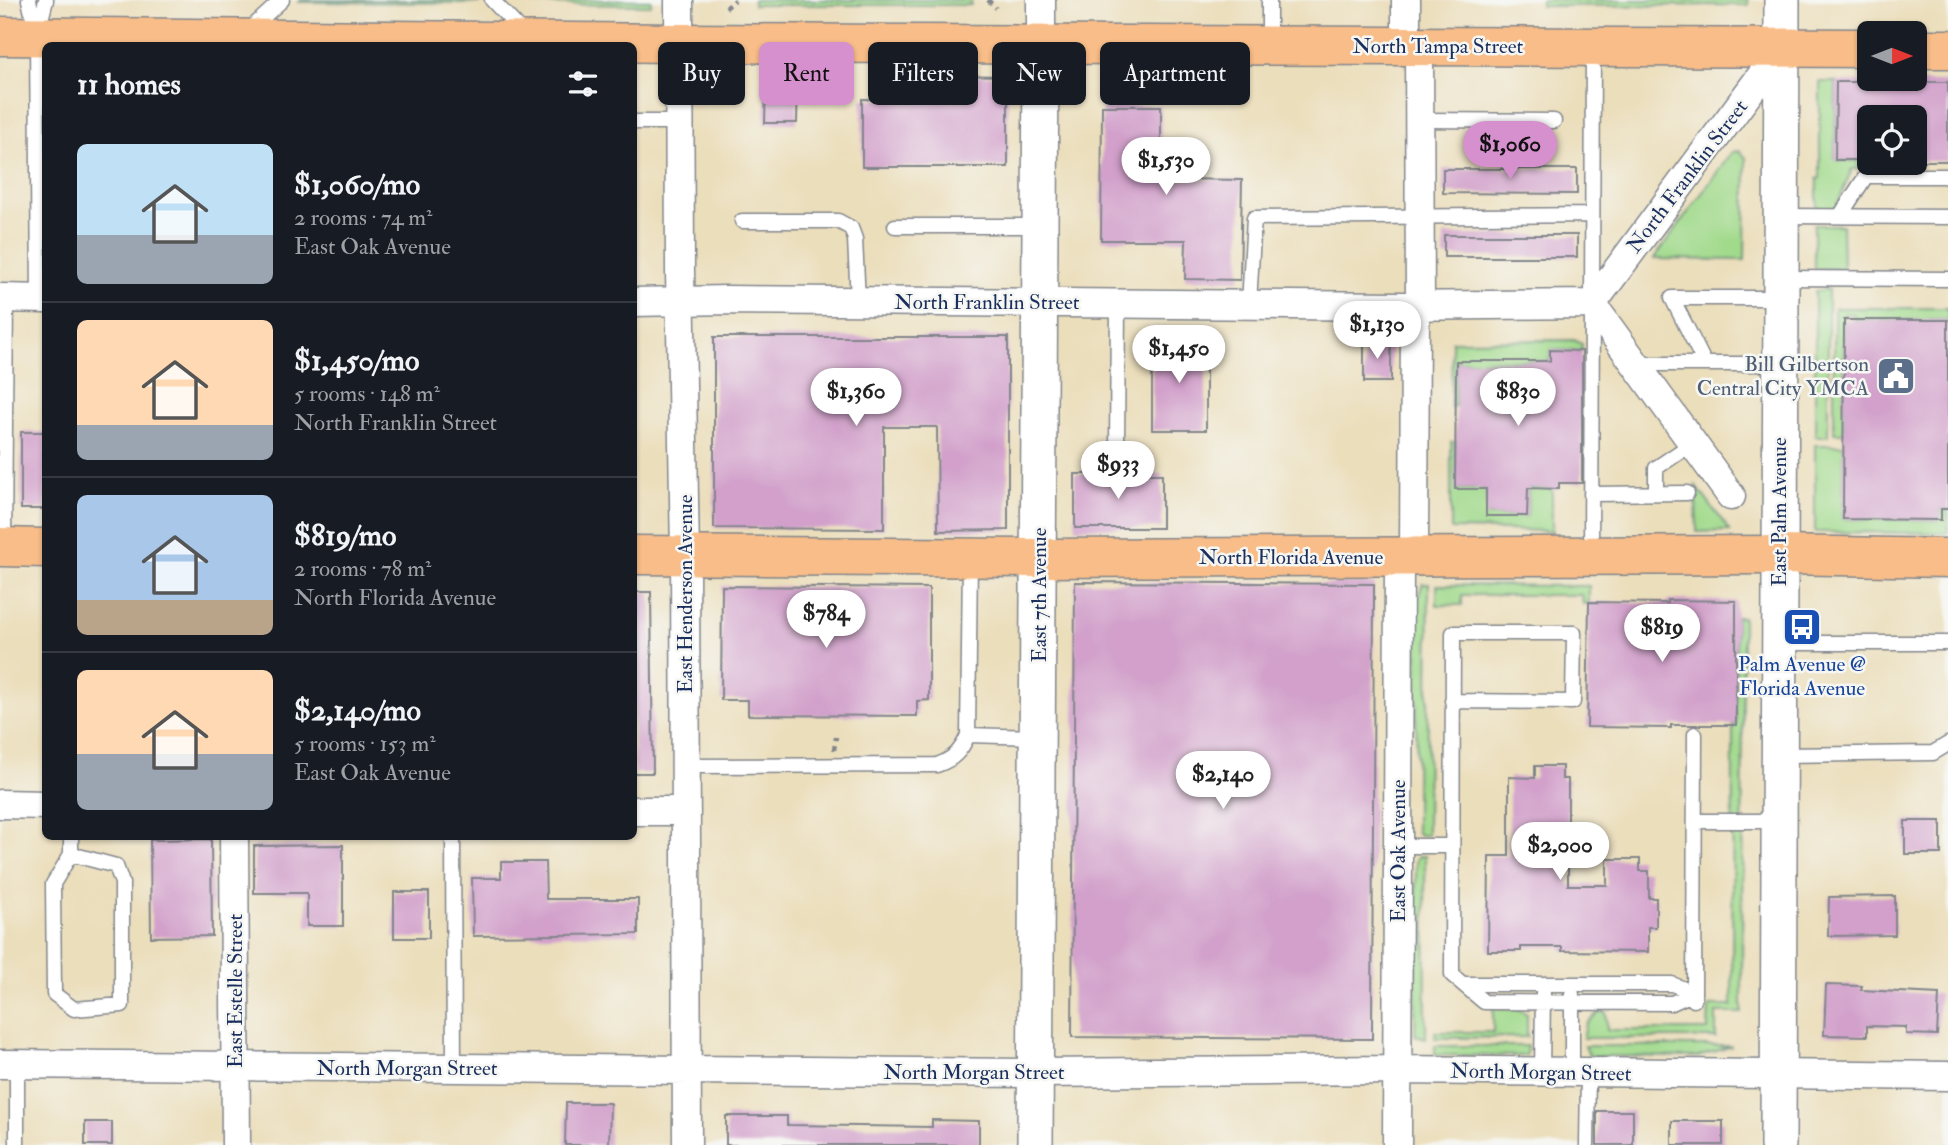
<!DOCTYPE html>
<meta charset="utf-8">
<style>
body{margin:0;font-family:"IM FELL Double Pica",serif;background:#242831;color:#f1f3f6;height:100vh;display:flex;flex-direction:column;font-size:26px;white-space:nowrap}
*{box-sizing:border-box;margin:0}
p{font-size:23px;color:#9ea1a6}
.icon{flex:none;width:38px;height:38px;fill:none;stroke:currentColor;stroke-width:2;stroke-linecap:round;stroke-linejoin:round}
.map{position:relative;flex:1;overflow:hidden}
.sheet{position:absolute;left:42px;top:42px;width:595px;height:798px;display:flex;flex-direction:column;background:#171b24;border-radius:10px;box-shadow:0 2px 5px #0004}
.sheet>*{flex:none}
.guide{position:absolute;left:658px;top:42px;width:665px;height:63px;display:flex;gap:14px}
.needle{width:46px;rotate:90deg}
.tools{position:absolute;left:1857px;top:21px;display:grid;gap:14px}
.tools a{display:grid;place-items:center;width:70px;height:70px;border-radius:10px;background:#171b24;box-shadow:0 2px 5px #0004;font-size:35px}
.price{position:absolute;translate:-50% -60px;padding:0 16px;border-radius:24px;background:#fff;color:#222;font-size:23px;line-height:46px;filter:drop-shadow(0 2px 4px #0008)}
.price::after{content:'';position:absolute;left:50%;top:42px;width:21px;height:16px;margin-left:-10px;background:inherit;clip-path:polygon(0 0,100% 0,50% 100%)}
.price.selected{background:#d690ce;color:#111}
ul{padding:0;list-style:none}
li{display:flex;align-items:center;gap:21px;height:175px;padding:0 35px}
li+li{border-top:2px solid #363941}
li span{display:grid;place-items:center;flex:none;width:196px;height:140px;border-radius:10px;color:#555}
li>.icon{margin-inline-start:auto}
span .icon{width:84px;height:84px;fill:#fffc;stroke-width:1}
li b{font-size:30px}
h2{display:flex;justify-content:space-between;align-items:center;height:84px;padding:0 35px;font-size:30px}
.tag{padding:0 24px;border-radius:10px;background:#171b24;box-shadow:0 2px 5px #0004;font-size:24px;line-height:63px}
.tag.selected{background:#d690ce;color:#111}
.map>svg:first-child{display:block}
.green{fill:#a2da8c;stroke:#5e8475;stroke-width:2}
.building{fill:#d2a0cb}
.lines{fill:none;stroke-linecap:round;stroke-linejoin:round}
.service-casing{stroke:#83868c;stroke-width:17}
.minor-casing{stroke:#83868c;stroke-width:31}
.tertiary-casing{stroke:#83868c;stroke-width:38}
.primary-casing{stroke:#83868c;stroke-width:41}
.path{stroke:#83868c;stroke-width:4.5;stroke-dasharray:5 5;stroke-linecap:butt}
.service{stroke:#fff;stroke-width:14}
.minor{stroke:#fff;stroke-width:28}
.tertiary{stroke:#fff;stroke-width:35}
.primary{stroke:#f8bd88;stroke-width:38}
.labels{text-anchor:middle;stroke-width:5;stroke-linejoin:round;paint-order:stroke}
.street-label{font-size:21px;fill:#1b2f5e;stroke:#f6f6f2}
.service-label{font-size:21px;fill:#4e5e75;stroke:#f6f6f2;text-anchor:end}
.transit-label{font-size:21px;fill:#164399;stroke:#f6f6f2}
</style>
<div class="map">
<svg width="1948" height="1145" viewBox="0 0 1948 1145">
<rect width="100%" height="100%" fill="#f6f6f2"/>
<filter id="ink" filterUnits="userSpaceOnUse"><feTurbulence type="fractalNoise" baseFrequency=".0143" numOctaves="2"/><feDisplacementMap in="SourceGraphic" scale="14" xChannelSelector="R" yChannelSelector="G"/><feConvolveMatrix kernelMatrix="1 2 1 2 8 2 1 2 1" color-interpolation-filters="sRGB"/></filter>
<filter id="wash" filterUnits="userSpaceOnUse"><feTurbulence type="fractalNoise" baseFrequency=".00686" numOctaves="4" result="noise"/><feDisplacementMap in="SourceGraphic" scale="28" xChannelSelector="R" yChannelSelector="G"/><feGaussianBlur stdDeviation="1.57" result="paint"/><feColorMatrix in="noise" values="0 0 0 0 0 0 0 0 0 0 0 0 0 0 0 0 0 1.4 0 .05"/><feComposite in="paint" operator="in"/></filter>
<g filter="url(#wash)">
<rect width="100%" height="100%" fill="#ebdebb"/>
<path class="green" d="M302,0H472L480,3L298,2Z
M515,0H651V5L530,4Z
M753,0H971V5H753Z
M1541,0H1748V5L1541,6Z
M1820,82H1836L1835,160L1888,163V169H1852L1836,208H1817V179L1820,178Z
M1740,151L1746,158L1745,260L1654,259L1732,152Z
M1814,225H1842L1843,268L1814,269Z
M1828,289V436H1815V291Z
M1834,308H1948V320H1854V314H1844V433H1834Z
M1574,340L1582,344V351L1550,350V361H1456L1455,406L1451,407L1452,341Z
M1451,442H1455L1456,489H1486L1487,516H1527L1528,488H1552V531L1451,529Z
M1815,445H1844L1843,519L1940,520L1941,509H1948V533L1815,532Z
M1696,486L1730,531L1697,532Z
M1423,584H1429L1427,835H1419L1416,831L1417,600Z
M1437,585L1589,586V604H1583L1582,595H1462V605H1437Z
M1736,617H1743L1742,1013H1716V1038H1583L1586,1024L1599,1012H1606L1607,1030H1708L1709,1006H1732L1733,725H1736Z
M1419,856H1425L1426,1038L1415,1035L1416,860Z
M1493,1009H1518L1527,1014V1037L1435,1038V1032H1493Z
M1435,1046H1527L1526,1056L1435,1055Z
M1585,1046H1732L1698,1057L1589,1056Z"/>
<g id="blocks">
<path class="building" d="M939,75L1008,76V167H862V99L939,100Z
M766,81H798L797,123H765Z
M1836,82H1948V161H1914V117H1869V160H1835Z
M1102,106H1161V152H1177V179L1242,180L1240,280L1185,279L1186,240H1101Z
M1443,169H1577V194L1443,193Z
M1444,235H1577V257H1444Z
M1844,320H1948V509H1941V520L1843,519Z
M714,337H1008V530L938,531L937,427H884V529L714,528Z
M1364,339L1391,340V382H1364Z
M1152,340H1206V430H1152Z
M1550,350L1582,351V483H1559V489L1528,488L1527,516H1486V489H1455L1456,361H1550Z
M21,432H46V509H21Z
M1075,474H1162V528H1075Z
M1075,582L1374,584L1372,1039L1072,1037Z
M722,586L929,588V700L917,701V716L748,715V700H721Z
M634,592H651L653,773H634Z
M1668,600L1736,601V725H1671V728L1587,727L1589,602L1668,603Z
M1535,766H1562V779H1568V885H1607V859H1640V871H1649V898H1656V927H1648V952L1562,951V947H1521V951H1488L1489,856H1509V777L1535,778Z
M1905,821H1941V854H1905Z
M211,839L212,936L151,937L150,840Z
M343,845V926H307V893H254V846Z
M501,862H545L546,899H638V934L473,936L472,878H501Z
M394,892H429V938H394Z
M1895,896V935L1828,936L1829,897Z
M1826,985L1862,986L1861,990L1939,994L1937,1035L1906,1034V1027L1867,1026V1036L1824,1035Z
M566,1103H610L609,1145H565Z
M1597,1111H1633V1145H1597Z
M726,1116H787V1125L932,1127V1120L979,1121V1145H726Z
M1672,1121H1723V1145H1672Z
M85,1122H112V1145H85Z"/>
</g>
</g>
<g filter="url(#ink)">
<use href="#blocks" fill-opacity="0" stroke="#83868c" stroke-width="2"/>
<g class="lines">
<g class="service-casing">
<path id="service" d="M29,0L37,36L46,0
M492,0L525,35
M1269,0V44
M247,32L282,0
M37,38L39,299
M1420,120L1554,121
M634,122H678
M1781,216L1948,217
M1840,216L1866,176H1947L1948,178
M742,221H838L851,228L855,239L858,301
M895,226H1039
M1782,278L1948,279
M1249,304L1254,218L1592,215
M1636,364H1780
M1705,364L1672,298H1781
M1117,450L1118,303
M1656,493V468L1693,443
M1591,494L1687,493
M4,545L6,298
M1591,556L1593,47
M1780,643H1948
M1452,701L1573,702L1574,633H1453L1452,975L1484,1002L1672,1003L1694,993L1672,984H1463
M968,735L1037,737
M1781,755L1933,753L1948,744
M685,766L937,765C954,759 961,751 968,735L970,558
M1695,821H1779
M71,836V854L53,884L54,994L74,1009L122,1005V883L116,866L71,854
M453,836L454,1068
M1398,846H1452
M1572,994V1073
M1694,1000L1695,734
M17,1065V1145
M1542,1073L1543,992
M1587,1145L1588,1073"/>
</g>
<g class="minor-casing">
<path id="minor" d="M679,0L680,271L685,555L687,1145
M1406,0V46
M1041,44V0
M0,298L46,299
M634,302L727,300L1399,306L1592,304
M1592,304L1782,48
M1592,304L1731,496
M1414,557L1415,310L1420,306L1419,46
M0,804L46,805
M634,811H686
M234,836L236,1145
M0,1064L1035,1073L1398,1070L1948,1076
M1397,1145L1399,557"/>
</g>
<g class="tertiary-casing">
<path id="tertiary" d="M1035,1145L1041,44
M1778,1145L1782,0"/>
</g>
<g class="primary-casing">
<path id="primary" d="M0,36L678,43L1869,48
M1914,49H1948
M0,547L46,548
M634,555L1039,558L1779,555L1948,558"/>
</g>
<path class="path" d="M988,0L996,8
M726,8L735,0
M834,750L836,737"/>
<use href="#service" class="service"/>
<use href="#minor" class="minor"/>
<use href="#tertiary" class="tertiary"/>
<use href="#primary" class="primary"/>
</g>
</g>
<defs>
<g id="civic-square" transform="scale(2.0125)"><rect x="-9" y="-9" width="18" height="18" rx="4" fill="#5c6f8a" stroke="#f6f6f2"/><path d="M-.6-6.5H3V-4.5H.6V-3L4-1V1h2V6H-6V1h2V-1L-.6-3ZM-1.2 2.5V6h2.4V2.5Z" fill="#fff"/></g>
<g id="bus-square" transform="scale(2.0125)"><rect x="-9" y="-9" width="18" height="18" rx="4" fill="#1a4fb4" stroke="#f6f6f2"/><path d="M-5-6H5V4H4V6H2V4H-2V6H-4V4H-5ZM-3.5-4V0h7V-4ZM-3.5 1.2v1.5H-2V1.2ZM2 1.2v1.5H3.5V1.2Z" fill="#fff"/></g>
</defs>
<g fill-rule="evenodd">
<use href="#civic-square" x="1896" y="376"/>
<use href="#bus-square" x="1802" y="627"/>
</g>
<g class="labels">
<g class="street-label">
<text x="1438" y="53">North Tampa Street</text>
<text transform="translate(1687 176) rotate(-53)" y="7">North Franklin Street</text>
<text x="987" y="309">North Franklin Street</text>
<text transform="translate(1779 512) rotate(-90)" y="7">East Palm Avenue</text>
<text x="1291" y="564">North Florida Avenue</text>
<text transform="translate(685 594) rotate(-90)" y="7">East Henderson Avenue</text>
<text transform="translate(1039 595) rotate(-90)" y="7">East 7th Avenue</text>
<text transform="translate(1398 851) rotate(-90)" y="7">East Oak Avenue</text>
<text transform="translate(235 991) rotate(-90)" y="7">East Estelle Street</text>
<text x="407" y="1075">North Morgan Street</text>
<text x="974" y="1079">North Morgan Street</text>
<text transform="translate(1541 1072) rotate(1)" y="7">North Morgan Street</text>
</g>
<g class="service-label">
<text x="1869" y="371">Bill Gilbertson<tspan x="1869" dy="24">Central City YMCA</tspan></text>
</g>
<g class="transit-label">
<text x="1802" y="671">Palm Avenue @<tspan x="1802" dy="24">Florida Avenue</tspan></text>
</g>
</g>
</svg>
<div class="tools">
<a><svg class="needle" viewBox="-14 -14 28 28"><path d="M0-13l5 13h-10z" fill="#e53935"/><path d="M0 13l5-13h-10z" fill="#9ea1a6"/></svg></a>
<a><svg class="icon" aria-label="locate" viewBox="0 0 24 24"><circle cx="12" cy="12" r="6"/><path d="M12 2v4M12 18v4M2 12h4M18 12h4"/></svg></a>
</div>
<b class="price selected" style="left:1510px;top:181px">$1,060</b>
<b class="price" style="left:1166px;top:197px">$1,530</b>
<b class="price" style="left:1377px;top:361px">$1,130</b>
<b class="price" style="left:1179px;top:385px">$1,450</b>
<b class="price" style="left:856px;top:428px">$1,360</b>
<b class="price" style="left:1518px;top:428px">$830</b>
<b class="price" style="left:1118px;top:501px">$933</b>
<b class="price" style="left:826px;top:650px">$784</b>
<b class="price" style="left:1662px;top:664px">$819</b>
<b class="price" style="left:1223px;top:811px">$2,140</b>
<b class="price" style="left:1560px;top:882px">$2,000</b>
<div class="guide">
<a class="tag">Buy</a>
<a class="tag selected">Rent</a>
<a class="tag">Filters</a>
<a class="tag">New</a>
<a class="tag">Apartment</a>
</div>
<section class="sheet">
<h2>11 homes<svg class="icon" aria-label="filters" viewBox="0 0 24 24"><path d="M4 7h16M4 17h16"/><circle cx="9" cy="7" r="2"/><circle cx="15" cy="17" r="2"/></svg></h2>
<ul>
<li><span style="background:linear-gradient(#bfe0f5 65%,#9aa5b1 0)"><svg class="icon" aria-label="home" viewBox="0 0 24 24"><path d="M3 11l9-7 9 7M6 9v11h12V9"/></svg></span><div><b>$1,060/mo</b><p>2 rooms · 74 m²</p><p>East Oak Avenue</p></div></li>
<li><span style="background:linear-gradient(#ffd9b3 75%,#9aa5b1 0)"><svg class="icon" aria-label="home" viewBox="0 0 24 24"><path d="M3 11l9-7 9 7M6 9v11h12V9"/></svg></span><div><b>$1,450/mo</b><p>5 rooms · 148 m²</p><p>North Franklin Street</p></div></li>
<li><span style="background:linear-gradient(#a9c7e8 75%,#b9a48a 0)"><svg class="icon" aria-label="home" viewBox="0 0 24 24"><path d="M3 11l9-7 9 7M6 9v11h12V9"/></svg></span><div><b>$819/mo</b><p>2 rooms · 78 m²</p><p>North Florida Avenue</p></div></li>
<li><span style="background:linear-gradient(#ffd9b3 60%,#9aa5b1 0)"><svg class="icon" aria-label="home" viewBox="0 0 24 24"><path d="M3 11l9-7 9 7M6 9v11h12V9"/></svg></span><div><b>$2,140/mo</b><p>5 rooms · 153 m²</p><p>East Oak Avenue</p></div></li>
</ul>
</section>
</div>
